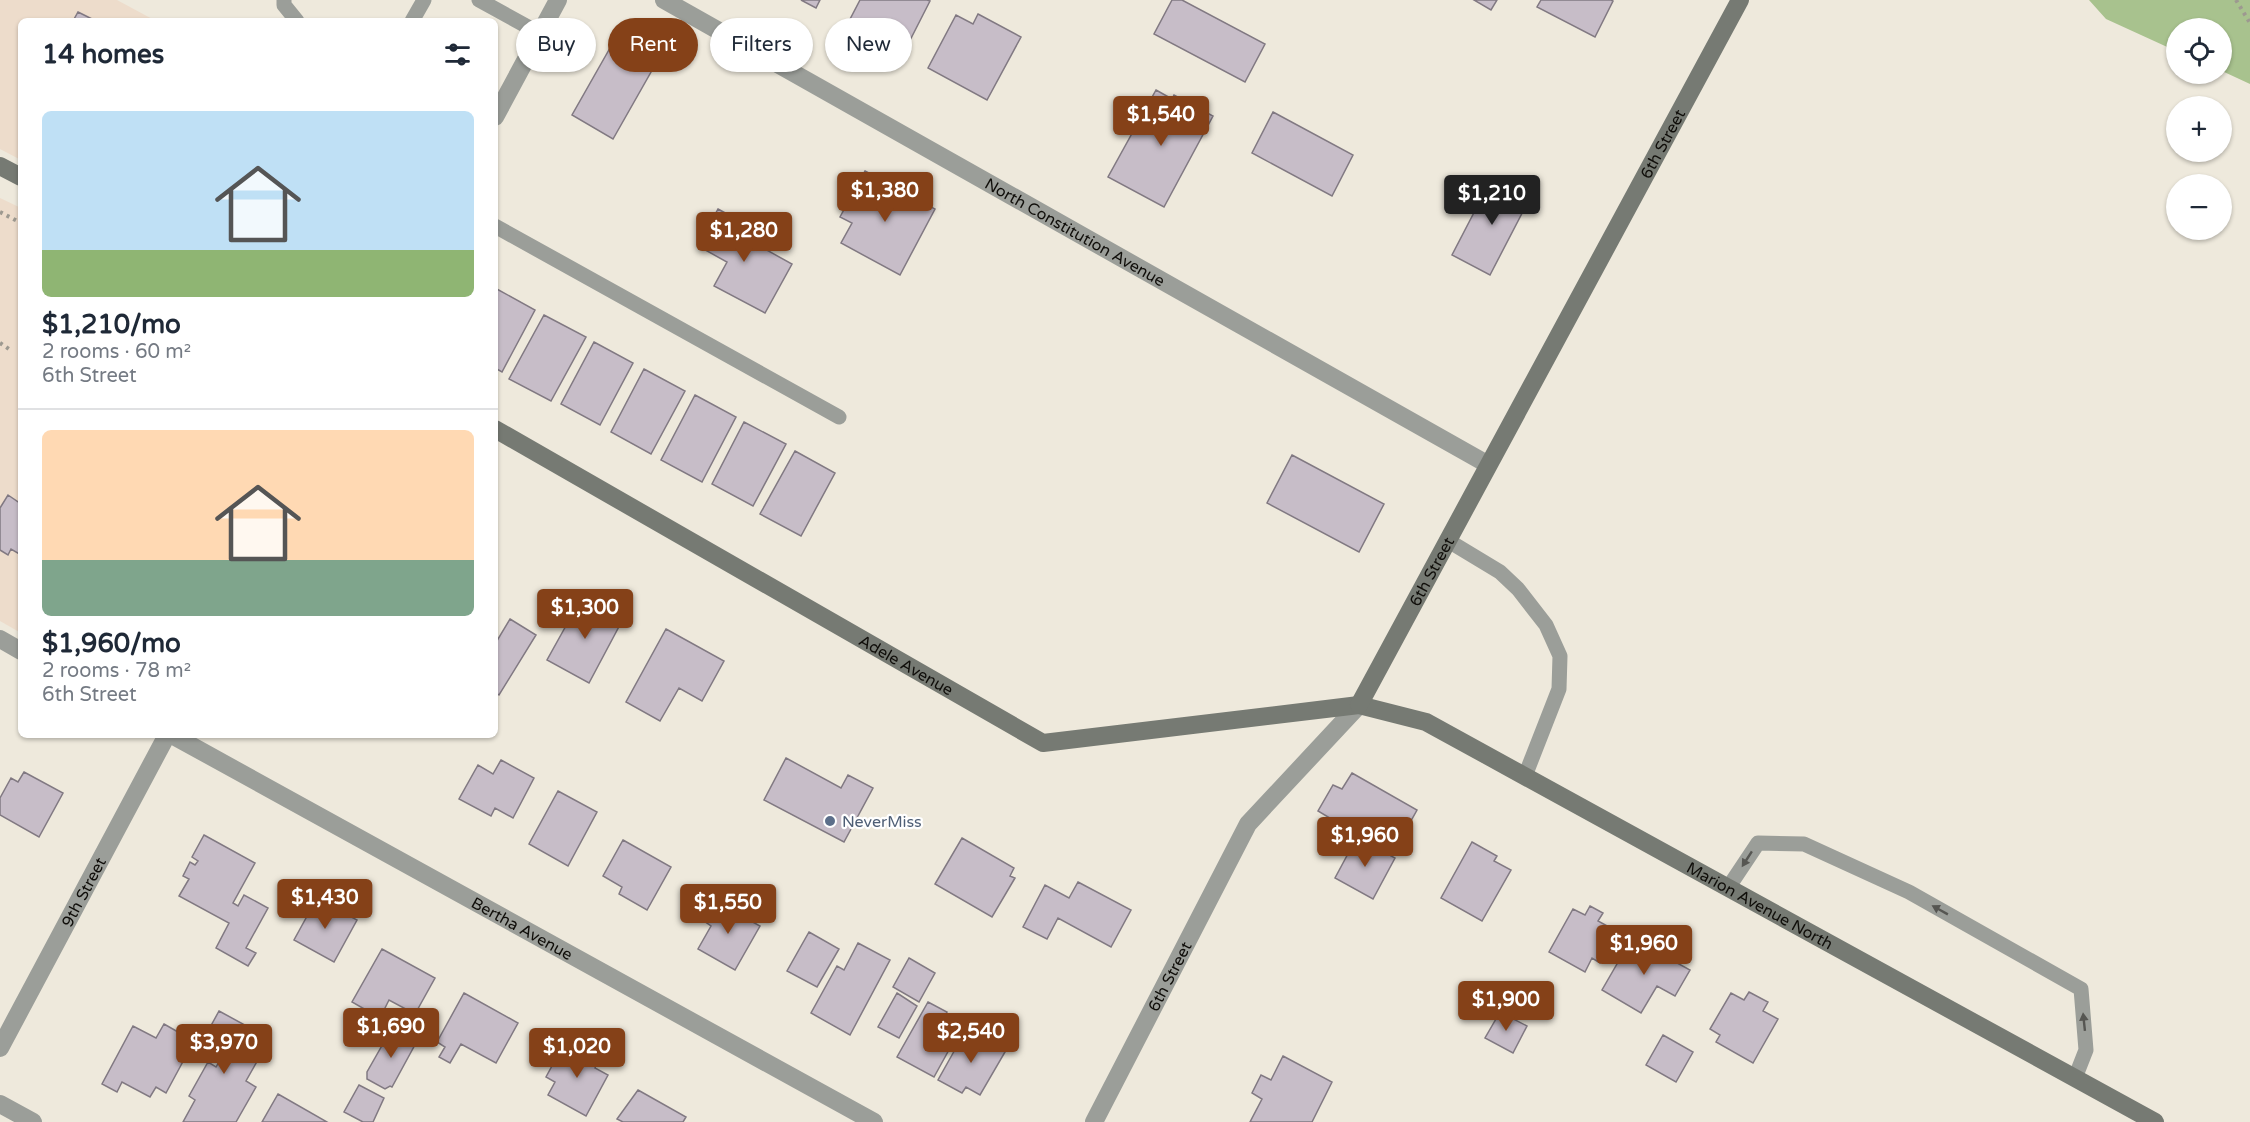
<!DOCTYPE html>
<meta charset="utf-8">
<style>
body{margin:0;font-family:"Varela Round",sans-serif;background:#f6f6f7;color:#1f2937;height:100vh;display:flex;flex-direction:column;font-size:22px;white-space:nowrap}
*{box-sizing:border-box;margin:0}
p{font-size:20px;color:#747a83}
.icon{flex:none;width:33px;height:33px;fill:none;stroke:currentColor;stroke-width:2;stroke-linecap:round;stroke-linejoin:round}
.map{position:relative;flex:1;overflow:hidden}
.panel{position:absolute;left:18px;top:18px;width:480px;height:720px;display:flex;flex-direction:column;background:#fff;border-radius:9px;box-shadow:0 2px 4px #0004}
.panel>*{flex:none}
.guide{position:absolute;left:516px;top:18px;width:570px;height:54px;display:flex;gap:12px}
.controls{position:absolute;left:2166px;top:18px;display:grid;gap:12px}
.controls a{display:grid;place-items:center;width:66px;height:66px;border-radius:50%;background:#fff;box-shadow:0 2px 4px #0004;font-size:30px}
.price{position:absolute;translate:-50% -51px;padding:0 14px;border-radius:6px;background:#854118;color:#fff;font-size:20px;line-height:39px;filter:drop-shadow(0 2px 3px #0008)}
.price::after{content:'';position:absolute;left:50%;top:36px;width:18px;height:14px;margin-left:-9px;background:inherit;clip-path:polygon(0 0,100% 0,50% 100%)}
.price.active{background:#222;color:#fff}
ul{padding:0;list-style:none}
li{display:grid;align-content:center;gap:12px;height:318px;padding:0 24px}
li+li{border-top:2px solid #e0e1e3}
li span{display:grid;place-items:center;height:186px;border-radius:9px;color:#555}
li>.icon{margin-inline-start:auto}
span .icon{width:108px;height:108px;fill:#fffc;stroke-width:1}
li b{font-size:26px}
h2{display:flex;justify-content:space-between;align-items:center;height:72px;padding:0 24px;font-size:26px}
.pill{padding:0 21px;border-radius:27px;background:#fff;box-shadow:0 2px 4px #0004;font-size:21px;line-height:54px}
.pill.active{background:#854118;color:#fff}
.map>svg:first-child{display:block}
.commercial{fill:#eddccb}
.green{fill:#a8c28e}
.building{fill:#c7bdc8;stroke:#817982;stroke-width:1.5}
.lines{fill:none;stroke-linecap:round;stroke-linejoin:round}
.path{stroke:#9d9990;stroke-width:4;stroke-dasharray:3 4.5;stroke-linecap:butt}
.lane{stroke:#9b9e99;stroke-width:15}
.street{stroke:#9b9e99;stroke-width:18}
.secondary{stroke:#767a73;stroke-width:18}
.oneway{fill:#565652}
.service-dot{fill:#5c6f8a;stroke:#fff;stroke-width:2}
.labels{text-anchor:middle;stroke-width:4.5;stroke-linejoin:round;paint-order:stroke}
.street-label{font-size:16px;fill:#100e0a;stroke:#fff}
.service-label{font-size:16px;fill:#4e5e75;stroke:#fff;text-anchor:start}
</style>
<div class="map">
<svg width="2250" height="1122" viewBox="0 0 2250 1122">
<rect width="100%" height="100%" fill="#eee9dc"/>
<path class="commercial" d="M0,0H117L156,21H21V160L0,149Z
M0,198L21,208V633L0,621Z"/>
<path class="green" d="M2089,0H2250V84L2222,71V28H2176V51L2106,19Z"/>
<path class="building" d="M801,0H820L816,8Z
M860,0H927L930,1L903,54L847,25Z
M1172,0H1182L1265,44L1245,82L1154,34Z
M1474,0H1497L1491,10Z
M1541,0H1611L1613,1L1595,37L1537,7Z
M78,12L96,21H73Z
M978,14L1021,37L987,100L928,68L956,15L973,24Z
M614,41L655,65L613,139L572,115Z
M1156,90L1172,99L1174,95L1213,116L1164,207L1108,177Z
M1273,112L1353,155L1332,196L1252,153Z
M865,171L935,209L900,275L841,243L852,223L840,217Z
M1493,176L1531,196L1490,275L1452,255Z
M718,209L749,226L743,237L792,264L765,313L714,286L727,262L698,246Z
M495,288L535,310L502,372L495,368Z
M544,315L586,337L551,401L509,379Z
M594,342L633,363L600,425L561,404Z
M644,369L685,391L651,454L611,432Z
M695,395L736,417L702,482L661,460Z
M744,422L786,444L753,506L712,484Z
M795,451L835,473L801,536L760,514Z
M1292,455L1384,504L1359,552L1267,503Z
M8,495L21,504V555L11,549L8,555L0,550V508Z
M582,597L623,619L589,683L547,660Z
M510,619L536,635L499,695L495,692V644Z
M666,629L724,661L702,701L679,688L660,721L626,702Z
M786,758L841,788L848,775L873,788L844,842L764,800Z
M501,760L534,778L513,818L495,808L491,816L459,799L478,765L493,774Z
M24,772L63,793L39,837L0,815V798L11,778L18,782Z
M1352,773L1417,810L1402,837L1393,832L1384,848L1373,844L1318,811L1333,785L1342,789Z
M558,791L597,812L568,866L529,844Z
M204,835L255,863L233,903L238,906L244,895L268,908L246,948L256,953L248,966L216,948L229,923L179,896L189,879L183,876L190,862L195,865L198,861L192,857Z
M1357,837L1395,858L1373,899L1335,878Z
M962,838L1014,868L1010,876L1015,878L992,917L935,884Z
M623,840L671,867L647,910L619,894L622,887L603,876Z
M1472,842L1497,856L1494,861L1511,870L1482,921L1441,898Z
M1078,882L1131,910L1111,947L1058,918L1047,939L1023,927L1045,885L1069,898Z
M317,898L357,920L334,962L294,940Z
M715,901L760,926L735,970L698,949L711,926L704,921Z
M1590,906L1603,913L1598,921L1611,928L1605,939L1612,943L1600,963L1592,958L1585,972L1549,952L1573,909L1585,915Z
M809,932L839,949L817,987L787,971Z
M1632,938L1690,970L1675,996L1657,986L1641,1013L1602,990Z
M858,943L890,960L850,1035L811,1013L837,966L844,970Z
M382,949L435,978L415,1014L389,1000L380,1018L352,1002Z
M909,958L935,973L919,1002L893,987Z
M1749,992L1768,1002L1763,1011L1778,1019L1753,1063L1716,1042L1720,1035L1710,1029L1731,993L1744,1000Z
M464,993L518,1023L496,1063L461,1044L450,1063L439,1057L445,1047L437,1042Z
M897,993L917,1006L899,1038L878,1027Z
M928,1002L947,1012L944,1018L961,1028L934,1077L897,1057Z
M219,1011L254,1030L243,1049L259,1058L246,1081L256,1087L236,1122H183L195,1100L189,1096L208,1062L216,1067L224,1053L202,1042Z
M1500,1012L1527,1026L1513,1053L1485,1038Z
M164,1024L194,1041L166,1093L156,1087L150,1097L122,1082L117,1092L102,1084L133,1026L156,1038Z
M392,1028L417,1041L392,1087L390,1086L385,1089L367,1079V1072Z
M966,1030L1005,1052L980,1095L966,1087L962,1093L938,1080Z
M1663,1035L1693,1052L1676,1082L1646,1065Z
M576,1043L601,1057L595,1068L608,1075L586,1116L548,1095L555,1082L546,1077L559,1053L567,1058Z
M1283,1056L1332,1082L1312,1122H1250L1262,1099L1252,1093L1261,1075L1271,1080Z
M359,1085L384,1098L373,1122H363L344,1112Z
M638,1090L686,1117L683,1122H623L617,1119Z
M278,1094L327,1122H262Z"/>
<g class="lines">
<path class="path" d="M2236,0L2250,23
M0,212L21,223
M0,343L9,349"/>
<path class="lane" d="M284,0V5L297,21
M479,0L539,33
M412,21L424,0
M495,226L839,417
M1447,540L1500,572L1518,589L1546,625L1560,656L1559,689L1525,776
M1728,888L1758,843L1804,844L1909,892L2081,989L2086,1050L2075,1078"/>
<g class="street">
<path id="s1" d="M664,0L1487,464"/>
<path d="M495,117L558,0"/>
<path d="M0,639L21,651"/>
<path id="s2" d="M172,735L874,1122"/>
<path id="s3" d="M0,1048L167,735"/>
<path d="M0,1104L33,1122"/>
<path id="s4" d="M1094,1122L1248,824L1359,705"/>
</g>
<g class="secondary">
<path d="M0,166L21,177"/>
<path id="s5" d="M495,429L1043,743L1359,705L1426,722L2155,1122"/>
<path id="s6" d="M1359,705L1740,0"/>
</g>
</g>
<defs><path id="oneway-solid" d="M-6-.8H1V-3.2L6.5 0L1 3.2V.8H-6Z" transform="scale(1.5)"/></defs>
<g class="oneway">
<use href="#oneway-solid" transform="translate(1747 859) rotate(123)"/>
<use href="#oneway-solid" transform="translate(1940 910) rotate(-151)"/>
<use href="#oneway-solid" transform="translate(2084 1022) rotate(-96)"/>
</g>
<circle class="service-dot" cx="830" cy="821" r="6"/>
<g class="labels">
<g class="street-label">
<text dy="6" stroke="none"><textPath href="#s6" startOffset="638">6th Street</textPath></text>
<text dy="6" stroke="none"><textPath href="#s1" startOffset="472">North Constitution Avenue</textPath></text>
<text dy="6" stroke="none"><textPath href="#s6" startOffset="152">6th Street</textPath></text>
<text dy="6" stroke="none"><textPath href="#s5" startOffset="474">Adele Avenue</textPath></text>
<text dy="6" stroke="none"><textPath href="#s3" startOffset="177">9th Street</textPath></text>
<text dy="6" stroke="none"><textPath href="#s5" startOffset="1400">Marion Avenue North</textPath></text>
<text dy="6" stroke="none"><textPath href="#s2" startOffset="400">Bertha Avenue</textPath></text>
<text dy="6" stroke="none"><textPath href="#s4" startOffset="164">6th Street</textPath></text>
</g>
<g class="service-label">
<text x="842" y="827">NeverMiss</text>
</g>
</g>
</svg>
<div class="controls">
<a><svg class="icon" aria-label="locate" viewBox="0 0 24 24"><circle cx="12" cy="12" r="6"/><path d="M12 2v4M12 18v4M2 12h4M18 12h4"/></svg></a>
<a>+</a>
<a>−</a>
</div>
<b class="price" style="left:1161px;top:147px">$1,540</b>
<b class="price" style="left:885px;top:223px">$1,380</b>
<b class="price active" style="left:1492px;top:226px">$1,210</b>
<b class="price" style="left:744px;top:263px">$1,280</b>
<b class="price" style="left:585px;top:640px">$1,300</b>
<b class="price" style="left:1365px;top:868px">$1,960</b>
<b class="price" style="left:325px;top:930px">$1,430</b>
<b class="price" style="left:728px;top:935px">$1,550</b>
<b class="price" style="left:1644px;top:976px">$1,960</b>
<b class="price" style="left:1506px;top:1032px">$1,900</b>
<b class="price" style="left:391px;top:1059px">$1,690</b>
<b class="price" style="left:971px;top:1064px">$2,540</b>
<b class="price" style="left:224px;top:1075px">$3,970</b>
<b class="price" style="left:577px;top:1079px">$1,020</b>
<div class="guide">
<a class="pill">Buy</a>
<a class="pill active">Rent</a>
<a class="pill">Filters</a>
<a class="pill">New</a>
</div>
<section class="panel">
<h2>14 homes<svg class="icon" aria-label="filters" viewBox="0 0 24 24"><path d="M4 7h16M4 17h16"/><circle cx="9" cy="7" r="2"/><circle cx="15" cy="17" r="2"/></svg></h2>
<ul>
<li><span style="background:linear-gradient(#bfe0f5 75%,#8fb573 0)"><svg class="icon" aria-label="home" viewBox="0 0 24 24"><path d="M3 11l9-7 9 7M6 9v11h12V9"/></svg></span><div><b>$1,210/mo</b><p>2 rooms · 60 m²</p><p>6th Street</p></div></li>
<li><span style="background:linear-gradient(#ffd9b3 70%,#7fa58c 0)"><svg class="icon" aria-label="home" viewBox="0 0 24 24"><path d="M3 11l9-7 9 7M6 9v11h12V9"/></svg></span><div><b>$1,960/mo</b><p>2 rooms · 78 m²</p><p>6th Street</p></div></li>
</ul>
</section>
</div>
